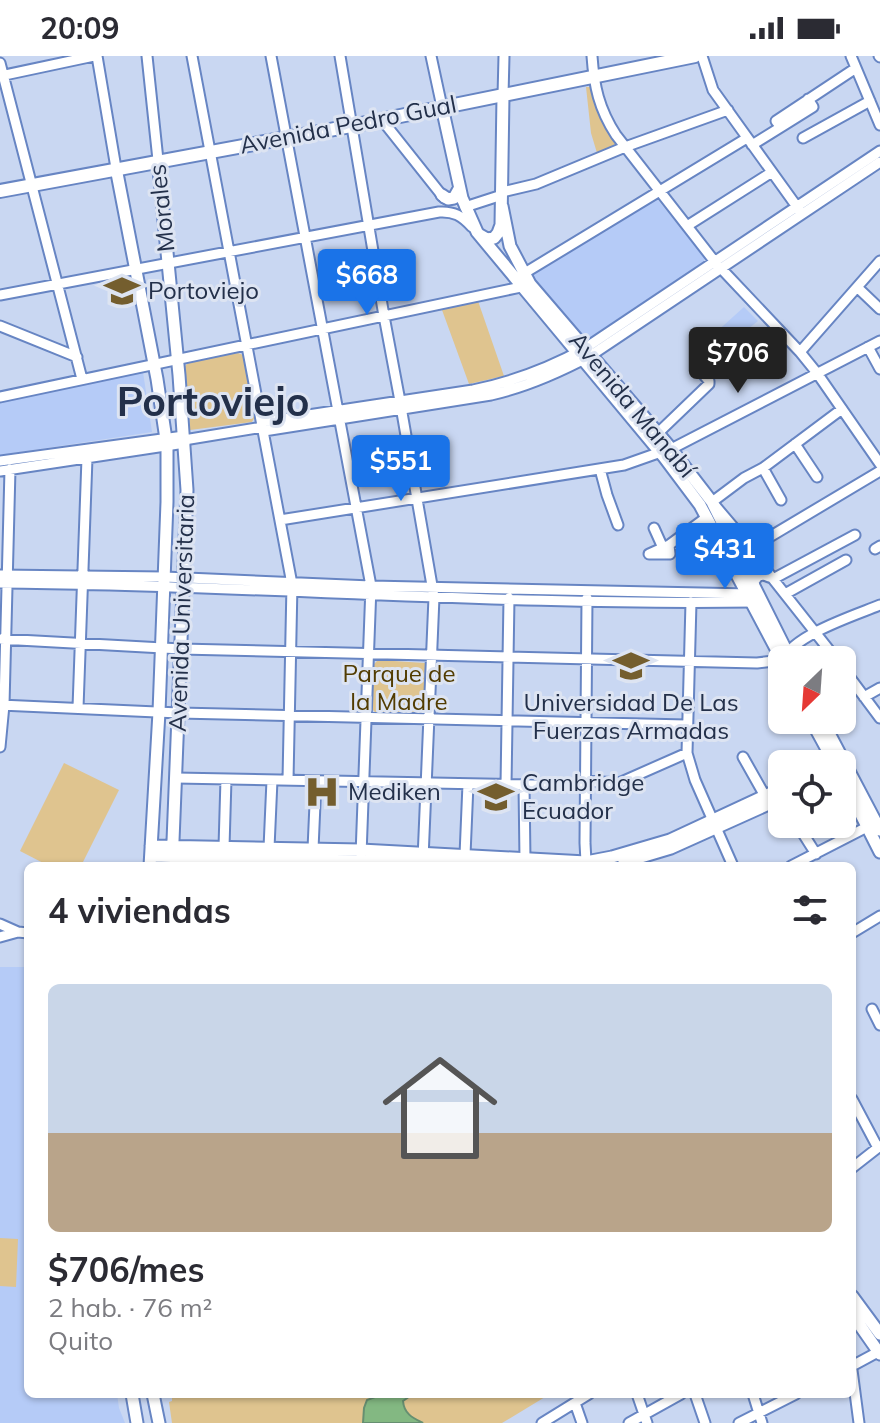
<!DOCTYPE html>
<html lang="es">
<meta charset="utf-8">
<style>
body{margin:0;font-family:Mulish,sans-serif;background:#f7f7f7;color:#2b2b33;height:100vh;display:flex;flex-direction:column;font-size:30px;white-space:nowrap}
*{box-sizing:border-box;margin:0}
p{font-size:26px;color:#7c7c81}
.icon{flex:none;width:44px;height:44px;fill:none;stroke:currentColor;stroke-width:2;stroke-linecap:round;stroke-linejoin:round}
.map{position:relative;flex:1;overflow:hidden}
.panel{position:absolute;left:24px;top:806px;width:832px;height:536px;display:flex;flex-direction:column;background:#fff;border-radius:12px;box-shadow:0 2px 6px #0004}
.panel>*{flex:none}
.needle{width:52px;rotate:205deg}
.fabs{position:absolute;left:768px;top:590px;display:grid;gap:16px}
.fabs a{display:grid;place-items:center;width:88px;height:88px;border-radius:12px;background:#fff;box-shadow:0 2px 6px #0004;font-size:40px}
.price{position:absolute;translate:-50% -68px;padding:0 18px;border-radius:8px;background:#1a73e8;color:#fff;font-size:26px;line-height:52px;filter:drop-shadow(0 2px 4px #0008)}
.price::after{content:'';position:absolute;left:50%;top:48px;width:24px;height:18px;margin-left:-12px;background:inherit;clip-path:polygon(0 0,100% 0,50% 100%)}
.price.on{background:#222;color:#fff}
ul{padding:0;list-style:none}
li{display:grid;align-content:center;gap:16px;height:424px;padding:0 24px}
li+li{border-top:2px solid #e1e1e2}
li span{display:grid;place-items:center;height:248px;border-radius:12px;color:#555}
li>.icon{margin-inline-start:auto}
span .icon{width:144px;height:144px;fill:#fffc;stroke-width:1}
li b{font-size:34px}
h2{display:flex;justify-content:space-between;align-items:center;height:96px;padding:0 24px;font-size:34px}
.status{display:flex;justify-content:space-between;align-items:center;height:56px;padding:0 40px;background:#fff;direction:ltr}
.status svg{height:22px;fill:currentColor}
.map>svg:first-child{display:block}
.built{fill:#b5cbf7}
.green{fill:#dfc48f}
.water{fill:#83b882;stroke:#668f71;stroke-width:2}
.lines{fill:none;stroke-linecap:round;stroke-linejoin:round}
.minor-casing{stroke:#6785c3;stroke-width:13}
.major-casing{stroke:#6785c3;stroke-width:15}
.highway-casing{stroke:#6785c3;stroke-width:16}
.minor{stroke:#fff;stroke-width:9}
.major{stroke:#fff;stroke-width:11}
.highway{stroke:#fff;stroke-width:12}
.labels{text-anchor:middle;stroke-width:6;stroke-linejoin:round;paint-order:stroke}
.street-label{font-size:24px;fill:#23304a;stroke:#dde4f2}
.poi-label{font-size:24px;fill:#23304a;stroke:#dde4f2;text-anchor:start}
.park-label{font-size:24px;fill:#523c01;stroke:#dde4f2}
.town-label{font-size:40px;font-weight:bold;fill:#23304a;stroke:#dde4f2}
</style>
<div class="status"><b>20:09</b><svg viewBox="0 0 49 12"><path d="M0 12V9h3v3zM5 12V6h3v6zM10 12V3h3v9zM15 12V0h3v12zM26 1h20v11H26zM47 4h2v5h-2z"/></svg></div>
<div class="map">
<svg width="880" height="1367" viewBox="0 0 880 1367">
<rect width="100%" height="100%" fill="#c9d7f2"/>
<path class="built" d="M656,142L705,201L704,206L585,285L530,220Z
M744,251L758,265L725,291L714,278Z
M143,316L152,376L0,399V346Z
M0,911H28V1338H117L119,1352L125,1367H0Z"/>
<path class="green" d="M586,31H590L602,65L616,88L597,97L591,77Z
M478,245L504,320L469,328L442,254Z
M238,297L243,299L245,302L256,359L252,366L190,374L189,357L191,354L184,311L189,306Z
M378,604L425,607L424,658L421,659L376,657L371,652L373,609Z
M64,707L119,734L81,810H49L20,795Z
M0,1182L18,1183L16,1231L0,1230Z
M168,1338H550L502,1367H172L169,1346L172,1345V1340Z"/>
<path class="water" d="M383,1338H413L403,1345C404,1358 413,1362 423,1367H363L364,1352L367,1344Z"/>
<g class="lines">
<g class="minor-casing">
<path id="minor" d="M97,0L116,112
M147,0L158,104
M192,0L292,528L288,724
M271,0L371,530L361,799
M340,0L384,260L400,345L434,541L423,803
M431,0L442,51
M592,0C594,30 599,53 616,79L715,206L800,296L817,317L880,408
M702,0L713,34L800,155
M851,0L880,69
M879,0L880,1
M0,7L82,323
M0,20L94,0
M503,40L504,0
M808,43L813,51L781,71L776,65L856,12
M382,64L444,142
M803,82L870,45
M752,89L781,71
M502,136L536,128L625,91L728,54
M465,151L502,139
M687,170L772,116
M858,232L880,253
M0,239L439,156C454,155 462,160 472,171
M0,270L77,301
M868,291L880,313
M800,296L880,205
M0,341L521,231L523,218L747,82
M262,366L473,334C512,326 549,312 584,293L880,95
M264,375L491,339C526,331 558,317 590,300L880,106
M658,377L709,328V325L698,312
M184,384L263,371
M795,388L817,421
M0,405L184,380
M763,412L781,444
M600,413L607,439L618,469
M0,415L185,387
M280,464L624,409L675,391L880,285
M654,472L663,492
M669,489L670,498H649L669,489L707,461
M751,492L880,415
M875,493L880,490
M0,519L164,521L371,530L750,538
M773,523L855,479
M0,527C252,529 504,550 756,546
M785,538L846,504
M691,546L687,697L695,724L733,810
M0,583L181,593L757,607L782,604C796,578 853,560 880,549
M837,604L773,523L751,492L712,446L744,422L763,412L842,353
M842,611L880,662
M864,641L880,632
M0,649L179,657L686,669
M78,652L87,402
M0,691L4,649L10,413
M743,701L765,740
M176,722L585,730
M585,725L619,727L687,697
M506,729L509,542
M524,729L525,804
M797,768L816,798
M224,791L226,723
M269,792L272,724
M313,793L316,725
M465,799L468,728
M586,806L585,787L587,542
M791,810L867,771L874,774
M0,868L18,876
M852,877L880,860
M0,881L18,876L28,877
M872,953L880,969
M852,1043L878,1092
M852,1112L880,1090
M852,1310L880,1295
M852,1314L859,1367
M637,1338L647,1367
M695,1338L705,1367
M753,1338L762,1367
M575,1347L582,1367
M542,1367L589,1338
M629,1367L681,1338
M739,1367L796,1338"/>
</g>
<g class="major-casing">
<path id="major" d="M442,51L462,142L477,176L664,401L700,449L782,604
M158,104L179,319L187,434L172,810
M116,112L157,323L167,390V446L159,656L150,810
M442,139L448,143L454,142L459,133
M502,150L510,190L530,228L668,389L712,446L791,604
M480,179L487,183L494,182L498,177L501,169L503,40
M754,531L753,525L758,519L764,518L769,520
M811,664L835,708
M822,664L880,774
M842,721L880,796
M151,790L361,794L586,806L612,801L670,784L782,732
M151,800L473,808L499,810
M624,806L671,792L782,742
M852,1240L880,1278
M852,1258L880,1298
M132,1338L137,1367
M153,1338L159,1367"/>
</g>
<g class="highway-casing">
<path id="highway" d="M0,135L351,70L695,0"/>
</g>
<use href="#minor" class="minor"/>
<use href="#major" class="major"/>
<use href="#highway" class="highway"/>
</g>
<defs>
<g id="university-bare" transform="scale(2.76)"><path d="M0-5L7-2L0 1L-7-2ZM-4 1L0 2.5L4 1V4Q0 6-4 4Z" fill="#745e2e" stroke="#dde4f2" stroke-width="2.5" paint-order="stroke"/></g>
<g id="hospital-bare" transform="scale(2.76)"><path d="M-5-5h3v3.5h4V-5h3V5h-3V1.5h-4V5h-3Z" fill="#745e2e" stroke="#dde4f2" stroke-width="2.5" paint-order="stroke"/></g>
</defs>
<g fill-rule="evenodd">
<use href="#university-bare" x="122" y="235"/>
<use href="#university-bare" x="631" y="610"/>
<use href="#hospital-bare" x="322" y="736"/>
<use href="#university-bare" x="496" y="741"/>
</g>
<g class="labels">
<g class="street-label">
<text transform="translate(348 69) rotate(-11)" y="8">Avenida Pedro Gual</text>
<text transform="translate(162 152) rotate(-96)" y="8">Morales</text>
<text transform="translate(632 349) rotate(50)" y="8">Avenida Manabí</text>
<text transform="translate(182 557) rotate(-88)" y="8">Avenida Universitaria</text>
</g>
<g class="poi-label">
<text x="148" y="243">Portoviejo</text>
<text x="631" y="655" text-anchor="middle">Universidad De Las<tspan x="631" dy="28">Fuerzas Armadas</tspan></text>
<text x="522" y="735">Cambridge<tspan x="522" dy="28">Ecuador</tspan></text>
<text x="348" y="744">Mediken</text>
</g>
<g class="park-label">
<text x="399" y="626">Parque de<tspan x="399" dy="28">la Madre</tspan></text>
</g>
<g class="town-label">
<text x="213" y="360">Portoviejo</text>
</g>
</g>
</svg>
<div class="fabs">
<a><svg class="needle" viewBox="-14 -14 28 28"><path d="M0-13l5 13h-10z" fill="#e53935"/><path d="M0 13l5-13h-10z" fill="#7c7c81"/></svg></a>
<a><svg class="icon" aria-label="locate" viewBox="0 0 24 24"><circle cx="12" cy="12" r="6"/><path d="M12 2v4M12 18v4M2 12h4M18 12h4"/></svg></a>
</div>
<b class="price" style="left:367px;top:261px">$668</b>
<b class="price on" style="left:738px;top:339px">$706</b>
<b class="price" style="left:401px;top:447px">$551</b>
<b class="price" style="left:725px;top:535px">$431</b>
<section class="panel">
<h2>4 viviendas<svg class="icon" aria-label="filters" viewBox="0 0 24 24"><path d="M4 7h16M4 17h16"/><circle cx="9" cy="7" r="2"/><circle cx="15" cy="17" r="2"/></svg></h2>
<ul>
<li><span style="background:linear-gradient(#c9d6e8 60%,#b9a48a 0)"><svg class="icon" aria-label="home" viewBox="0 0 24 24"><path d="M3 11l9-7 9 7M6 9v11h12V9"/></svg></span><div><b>$706/mes</b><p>2 hab. · 76 m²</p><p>Quito</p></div></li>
</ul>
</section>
</div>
